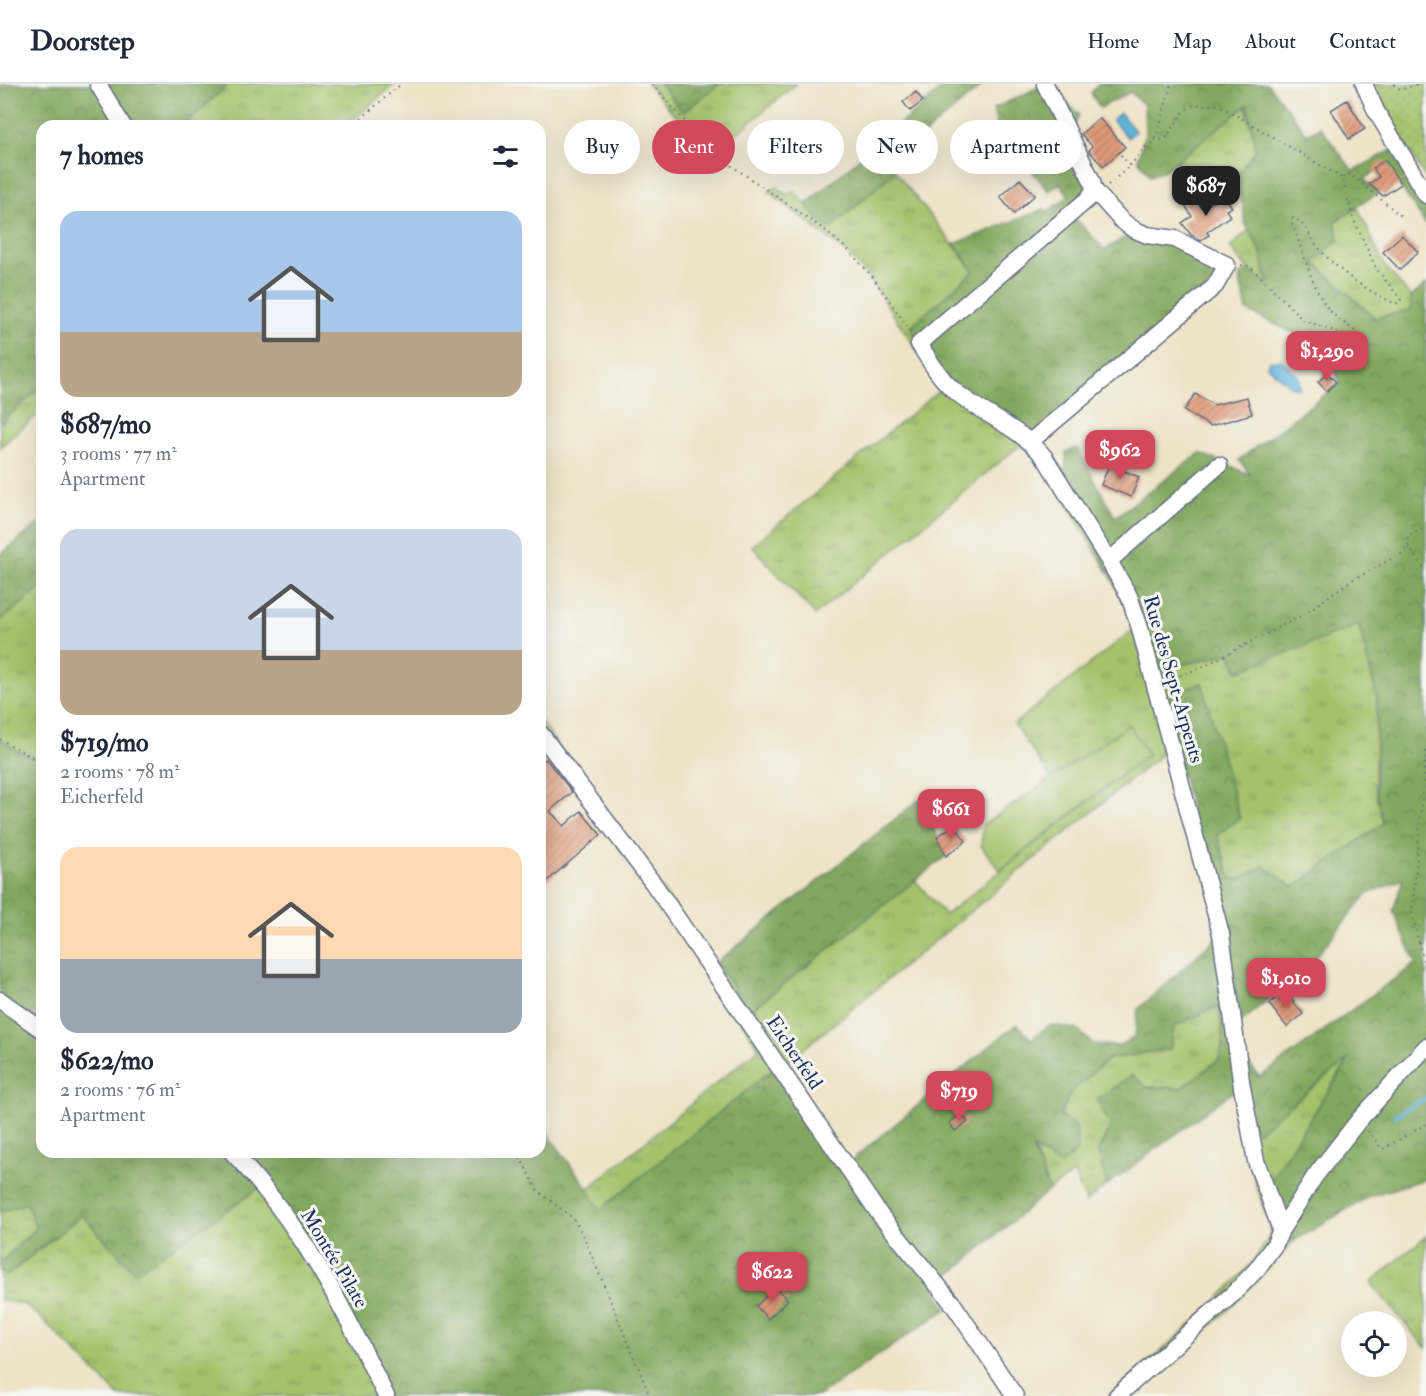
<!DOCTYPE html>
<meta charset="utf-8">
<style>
body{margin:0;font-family:"IM FELL Double Pica",serif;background:#f6f6f7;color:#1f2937;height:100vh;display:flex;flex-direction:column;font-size:22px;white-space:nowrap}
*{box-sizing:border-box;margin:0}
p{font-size:20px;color:#747a83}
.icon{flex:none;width:33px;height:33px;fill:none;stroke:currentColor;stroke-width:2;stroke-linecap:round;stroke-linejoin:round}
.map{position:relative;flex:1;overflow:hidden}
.side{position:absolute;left:36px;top:36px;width:510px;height:1038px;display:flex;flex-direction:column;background:#fff;border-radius:18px;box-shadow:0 6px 24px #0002}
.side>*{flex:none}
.banner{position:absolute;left:564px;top:36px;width:570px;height:54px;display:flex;gap:12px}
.buttons{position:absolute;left:1341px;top:1227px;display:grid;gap:12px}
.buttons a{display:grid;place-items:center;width:66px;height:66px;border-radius:50%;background:#fff;box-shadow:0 6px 24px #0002;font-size:30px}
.price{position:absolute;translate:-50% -51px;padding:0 14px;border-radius:12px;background:#d1495b;color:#fff;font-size:20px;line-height:39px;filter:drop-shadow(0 2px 3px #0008)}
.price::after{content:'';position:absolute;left:50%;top:36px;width:18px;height:14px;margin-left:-9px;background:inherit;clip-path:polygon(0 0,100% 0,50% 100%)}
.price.selected{background:#222;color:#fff}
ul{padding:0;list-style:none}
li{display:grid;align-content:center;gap:12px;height:318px;padding:0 24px}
li span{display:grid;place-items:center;height:186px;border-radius:18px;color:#555}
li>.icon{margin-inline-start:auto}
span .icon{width:108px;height:108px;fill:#fffc;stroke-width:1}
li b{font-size:26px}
h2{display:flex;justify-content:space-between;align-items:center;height:72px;padding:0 24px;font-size:26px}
.pill{padding:0 21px;border-radius:27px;background:#fff;box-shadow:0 6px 24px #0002;font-size:21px;line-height:54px}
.pill.selected{background:#d1495b;color:#fff}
header{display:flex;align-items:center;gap:36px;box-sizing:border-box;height:84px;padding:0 30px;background:#fff;border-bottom:2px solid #e0e1e3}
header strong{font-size:28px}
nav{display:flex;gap:33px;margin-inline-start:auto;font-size:21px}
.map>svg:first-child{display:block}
.grass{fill:url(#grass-tufts);stroke:#5f7864;stroke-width:1.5}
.forest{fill:url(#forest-crowns);stroke:#4e6c5e;stroke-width:1.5;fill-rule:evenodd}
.park{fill:url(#park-dots);stroke:#5f7864;stroke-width:1.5}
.pitch{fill:#a3c26a;stroke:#5f7864;stroke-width:1.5}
.water{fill:#5eb4db;stroke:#3c729c;stroke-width:1.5}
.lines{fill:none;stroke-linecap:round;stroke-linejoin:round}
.stream{stroke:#5eb4db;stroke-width:4}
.building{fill:url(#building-hatch)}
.minor-casing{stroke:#656e82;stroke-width:19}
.path{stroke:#656e82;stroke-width:2;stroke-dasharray:1.5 4.5;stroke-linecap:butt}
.minor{stroke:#fff;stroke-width:16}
.labels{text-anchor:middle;stroke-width:6;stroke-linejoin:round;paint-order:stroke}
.street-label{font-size:20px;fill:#1b2f5e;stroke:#f6f6f2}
</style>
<header>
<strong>Doorstep</strong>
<nav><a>Home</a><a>Map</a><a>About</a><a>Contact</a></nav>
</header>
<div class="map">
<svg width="1426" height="1312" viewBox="0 0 1426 1312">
<defs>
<pattern id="grass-tufts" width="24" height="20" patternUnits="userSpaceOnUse" patternTransform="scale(1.5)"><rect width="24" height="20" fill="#a3c26a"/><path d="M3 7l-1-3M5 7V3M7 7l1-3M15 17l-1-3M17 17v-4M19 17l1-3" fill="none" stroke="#849e5a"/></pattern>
<pattern id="forest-crowns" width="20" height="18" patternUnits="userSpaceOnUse" patternTransform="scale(1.5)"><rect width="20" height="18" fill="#82a85e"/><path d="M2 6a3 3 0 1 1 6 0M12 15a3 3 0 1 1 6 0" fill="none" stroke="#6a8951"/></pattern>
<pattern id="park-dots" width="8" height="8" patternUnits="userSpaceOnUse" patternTransform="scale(1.5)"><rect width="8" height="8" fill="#a3c26a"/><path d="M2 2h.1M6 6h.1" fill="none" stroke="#849e5a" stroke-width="1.8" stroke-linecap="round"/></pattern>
<pattern id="building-hatch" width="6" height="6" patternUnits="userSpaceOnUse" patternTransform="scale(1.5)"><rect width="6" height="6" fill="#e09a79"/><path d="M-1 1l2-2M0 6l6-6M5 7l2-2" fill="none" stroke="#b57e66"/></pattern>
</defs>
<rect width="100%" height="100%" fill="#f6f6f2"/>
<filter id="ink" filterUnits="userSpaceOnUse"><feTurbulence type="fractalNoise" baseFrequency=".0167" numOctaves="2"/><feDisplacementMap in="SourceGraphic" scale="12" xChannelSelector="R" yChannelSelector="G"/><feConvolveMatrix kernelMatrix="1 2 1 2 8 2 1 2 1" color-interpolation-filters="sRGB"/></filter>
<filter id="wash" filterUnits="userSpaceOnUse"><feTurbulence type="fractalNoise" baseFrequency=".008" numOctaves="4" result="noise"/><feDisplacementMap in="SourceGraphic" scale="24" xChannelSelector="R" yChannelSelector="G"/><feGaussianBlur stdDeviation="1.35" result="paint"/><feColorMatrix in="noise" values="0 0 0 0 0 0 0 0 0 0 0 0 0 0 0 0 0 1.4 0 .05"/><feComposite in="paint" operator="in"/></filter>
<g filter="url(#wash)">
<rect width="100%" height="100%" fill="#eee3c6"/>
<path class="grass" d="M229,0H395L345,42H182Z
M647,0H660L683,28L719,0H796L711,71Z
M1246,21L1256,66L1233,96L1238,108L1227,104L1208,80L1174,78Z
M895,87L974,187L912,242L1031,356L1065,398L1231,569L1238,587L1359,541L1377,615L1375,704L1383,739L1293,804L1264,782L1239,796L1230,794L1217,750L1166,667L785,980L774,985L600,1127L588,1105L759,964L540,649V637L750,927L915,796L945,831L1148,670L1129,641L1051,694L1014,640L1134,545L1124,515L1041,376L1024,358L815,531L752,462L942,304L869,194L847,169L769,108L776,102L787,111L793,107L830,145Z
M1358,124L1384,181L1411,213L1412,226L1375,234L1314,178L1339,155L1335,137Z
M1249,146L1261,168L1268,201L1248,186L1230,163Z
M42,302V327L0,363V339Z
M42,503V676L18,667L0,655V537Z
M1219,922L1223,957L1219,976L1181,1004L1147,1003L1111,1042L1098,1067L1107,1101L1086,1118L1074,1089L1049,1106L1033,1064L1060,1031L1071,1008L1108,975L1170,965L1174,942Z
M1351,972L1271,1095L1294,1157L1228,1226L1135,1312H1108C1140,1286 1264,1183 1270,1148C1272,1137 1266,1132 1263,1122C1250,1085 1243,1046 1235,1007Z
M264,1101L386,1312H119L40,1233L23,1220L0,1216V1186L6,1192L82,1131Z
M27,1119L36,1144L0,1179V1128Z
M1426,1152V1264L1371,1199Z"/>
<path class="forest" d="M2,0H229L182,42H42V302L0,339V2Z
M660,0H719L683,28Z
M947,0H984L889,80L895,87L830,145L809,126L807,119Z
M1045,0L1079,30L1070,54L1092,97L1071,130L1105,166L1130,150C1161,158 1202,165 1222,192L1031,357L957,309L919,260L911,242L974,187L954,160L1044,125L1048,127L1069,112L1060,99L1049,107L998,48L993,25Z
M1099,0H1268L1307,50L1320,43L1353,87L1392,66L1426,123V141L1386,80L1364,95L1378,109L1335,137L1339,155L1314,178L1375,234L1411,226V213L1426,200V1095L1369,1112L1294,1157L1271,1095L1350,974L1257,1048L1234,1007L1107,1101L1098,1067L1111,1042L1097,1016L1132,991L1147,1003L1181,1004L1219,976L1223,957L1219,922L1174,942L1170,965L1108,975L1071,1008L1060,1031L1076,1043L1077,1066L1061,1081L1033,1065L1049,1106L934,1204L947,1225L818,1312H386L264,1101L135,1189L82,1131L6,1192L0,1186V1179L36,1144L27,1119L0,1128V655L18,667L42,676V1068H540V1039L588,1105L600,1126L774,984L843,1083L1017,940L1031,955L1050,941L1076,945L1093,960L1118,962L1135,953L1138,925L1221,850L1166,623L1171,610L1202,599L1240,735L1217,751L1230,794L1239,796L1264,782L1294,803L1383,739L1375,704L1377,615L1359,541L1238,587L1231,569L1157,587L1065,398L1066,368L1077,364L1115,433L1200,369L1251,391L1239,376L1340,299L1326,264L1247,227L1239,192L1248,186L1268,200L1261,168L1245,139L1242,117L1233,96L1256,66L1247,21L1165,86L1150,92L1138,75L1145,50L1144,21L1130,8L1100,24L1091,9ZM1403,795L1393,827L1416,879L1260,993L1236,965L1233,945L1310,880L1367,810Z
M42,437V503L0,537V471Z
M920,715L946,772L750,927L716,879Z"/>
<path class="park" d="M1375,0H1426V95L1389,32Z"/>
<path class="pitch" d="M1129,641L1148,670L1000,786L981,762L983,741Z"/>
<path class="water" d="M1120,29L1135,47L1128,54L1112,36Z
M1202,87L1208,95L1199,102L1196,98L1174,114L1170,110Z
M1281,276L1299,293L1300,304L1291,303L1267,282L1269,277Z"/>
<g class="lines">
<path class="stream" d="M1394,1032L1426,1014"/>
</g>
<g id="blocks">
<path class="building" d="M916,8L923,17L910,27L903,18Z
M1347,16L1365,45L1349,55L1331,26Z
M1099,34L1125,63L1103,82L1089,67L1092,62L1081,50Z
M835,55L841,64L817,83L811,74Z
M1385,76L1401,100L1383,112L1369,100L1379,93L1373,84Z
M1020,95L1035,111L1014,130L1000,113Z
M1224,112L1232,123L1226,126L1230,132L1207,148L1209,151L1201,156L1191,151L1182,139L1192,132L1184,120L1192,113L1202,124Z
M1402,151L1418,168L1400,186L1383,168Z
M1327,289L1336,298L1327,307L1318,298Z
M1195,310L1214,321L1247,313L1252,330L1210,342L1184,327Z
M1109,381L1139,393L1131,413L1101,401Z
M546,675L572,708L550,727L564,742L581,727L601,751L540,803V680Z
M954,741L966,757L946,772L937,753Z
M1285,907L1303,930L1287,943L1269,920Z
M962,1029L968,1038L955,1047L949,1039Z
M776,1203L788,1216L768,1235L756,1222Z"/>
</g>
</g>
<g filter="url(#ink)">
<use href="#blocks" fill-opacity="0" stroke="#656e82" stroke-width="1.5"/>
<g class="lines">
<g class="minor-casing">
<path id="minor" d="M98,0L123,42
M1045,0L1092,97L1094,106L1089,114L919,260C930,277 940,295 956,308C985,332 1021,344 1045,374L1109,477L1129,512L1139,541L1221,850L1242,1003L1256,1077L1281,1146
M1364,0L1376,27L1426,111
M1031,357L1215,202L1227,181L1175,155L1147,151L1133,145L1121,136L1094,106
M1109,477L1219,381
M540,649L653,799L880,1131L953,1220L1015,1312
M0,916L42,946
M232,1068C303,1142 342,1221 386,1312
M1117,1312L1234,1209L1257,1185L1275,1160L1281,1146L1315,1092L1359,1036L1426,963"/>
</g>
<path class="path" d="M652,0L713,69L822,144L848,166L872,192L911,248
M1394,0L1401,6L1417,0
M352,42L401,0
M1155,55L1159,57L1166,54L1185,26L1194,21H1219L1342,94
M1130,82L1146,62L1150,65L1159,45L1171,0
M1108,101L1130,82L1120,70
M1241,181L1251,183L1303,236L1340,249L1356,260L1365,259C1358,245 1342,240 1331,228C1312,207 1304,167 1292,140L1293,134C1305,138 1309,152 1317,162C1337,187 1367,207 1396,220L1401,216L1376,184L1353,134L1342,94L1350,90L1401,132
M1408,463L1426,486
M1169,596L1202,583L1301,532L1352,496L1401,470L1408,463V452L1426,444
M0,655L42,679
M1426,667L1412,830L1426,887
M1368,1047L1382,1065L1385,1064L1426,1040
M517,1068L538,1107L573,1134L584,1153L650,1312"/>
<use href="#minor" class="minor"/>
</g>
</g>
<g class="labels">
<g class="street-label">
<text transform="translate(1174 595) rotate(74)" y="7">Rue des Sept-Arpents</text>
<text transform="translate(795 968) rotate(56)" y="7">Eicherfeld</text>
<text transform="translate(335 1174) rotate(59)" y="7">Montée Pilate</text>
</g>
</g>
</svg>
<div class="buttons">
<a><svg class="icon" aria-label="locate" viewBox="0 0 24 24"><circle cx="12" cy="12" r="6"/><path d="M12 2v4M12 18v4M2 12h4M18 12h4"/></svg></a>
</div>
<b class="price selected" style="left:1206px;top:133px">$687</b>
<b class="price" style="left:1327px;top:298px">$1,290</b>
<b class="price" style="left:1120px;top:397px">$962</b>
<b class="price" style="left:951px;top:756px">$661</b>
<b class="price" style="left:1286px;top:925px">$1,010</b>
<b class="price" style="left:959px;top:1038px">$719</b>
<b class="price" style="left:772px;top:1219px">$622</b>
<div class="banner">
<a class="pill">Buy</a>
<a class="pill selected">Rent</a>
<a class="pill">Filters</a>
<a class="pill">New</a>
<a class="pill">Apartment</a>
</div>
<section class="side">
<h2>7 homes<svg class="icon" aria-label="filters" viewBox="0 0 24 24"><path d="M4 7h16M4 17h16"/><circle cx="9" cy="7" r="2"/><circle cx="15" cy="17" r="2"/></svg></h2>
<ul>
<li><span style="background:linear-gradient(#a9c7e8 65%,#b9a48a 0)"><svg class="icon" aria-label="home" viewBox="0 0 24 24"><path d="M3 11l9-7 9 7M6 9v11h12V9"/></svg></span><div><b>$687/mo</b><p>3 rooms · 77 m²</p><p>Apartment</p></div></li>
<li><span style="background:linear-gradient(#c9d6e8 65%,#b9a48a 0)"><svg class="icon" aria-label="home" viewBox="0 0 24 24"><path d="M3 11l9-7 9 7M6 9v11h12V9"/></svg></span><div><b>$719/mo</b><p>2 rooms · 78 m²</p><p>Eicherfeld</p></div></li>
<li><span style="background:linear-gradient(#ffd9b3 60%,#9aa5b1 0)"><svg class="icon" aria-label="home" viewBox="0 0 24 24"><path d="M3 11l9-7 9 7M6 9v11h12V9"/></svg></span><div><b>$622/mo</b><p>2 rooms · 76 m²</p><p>Apartment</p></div></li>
</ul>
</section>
</div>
